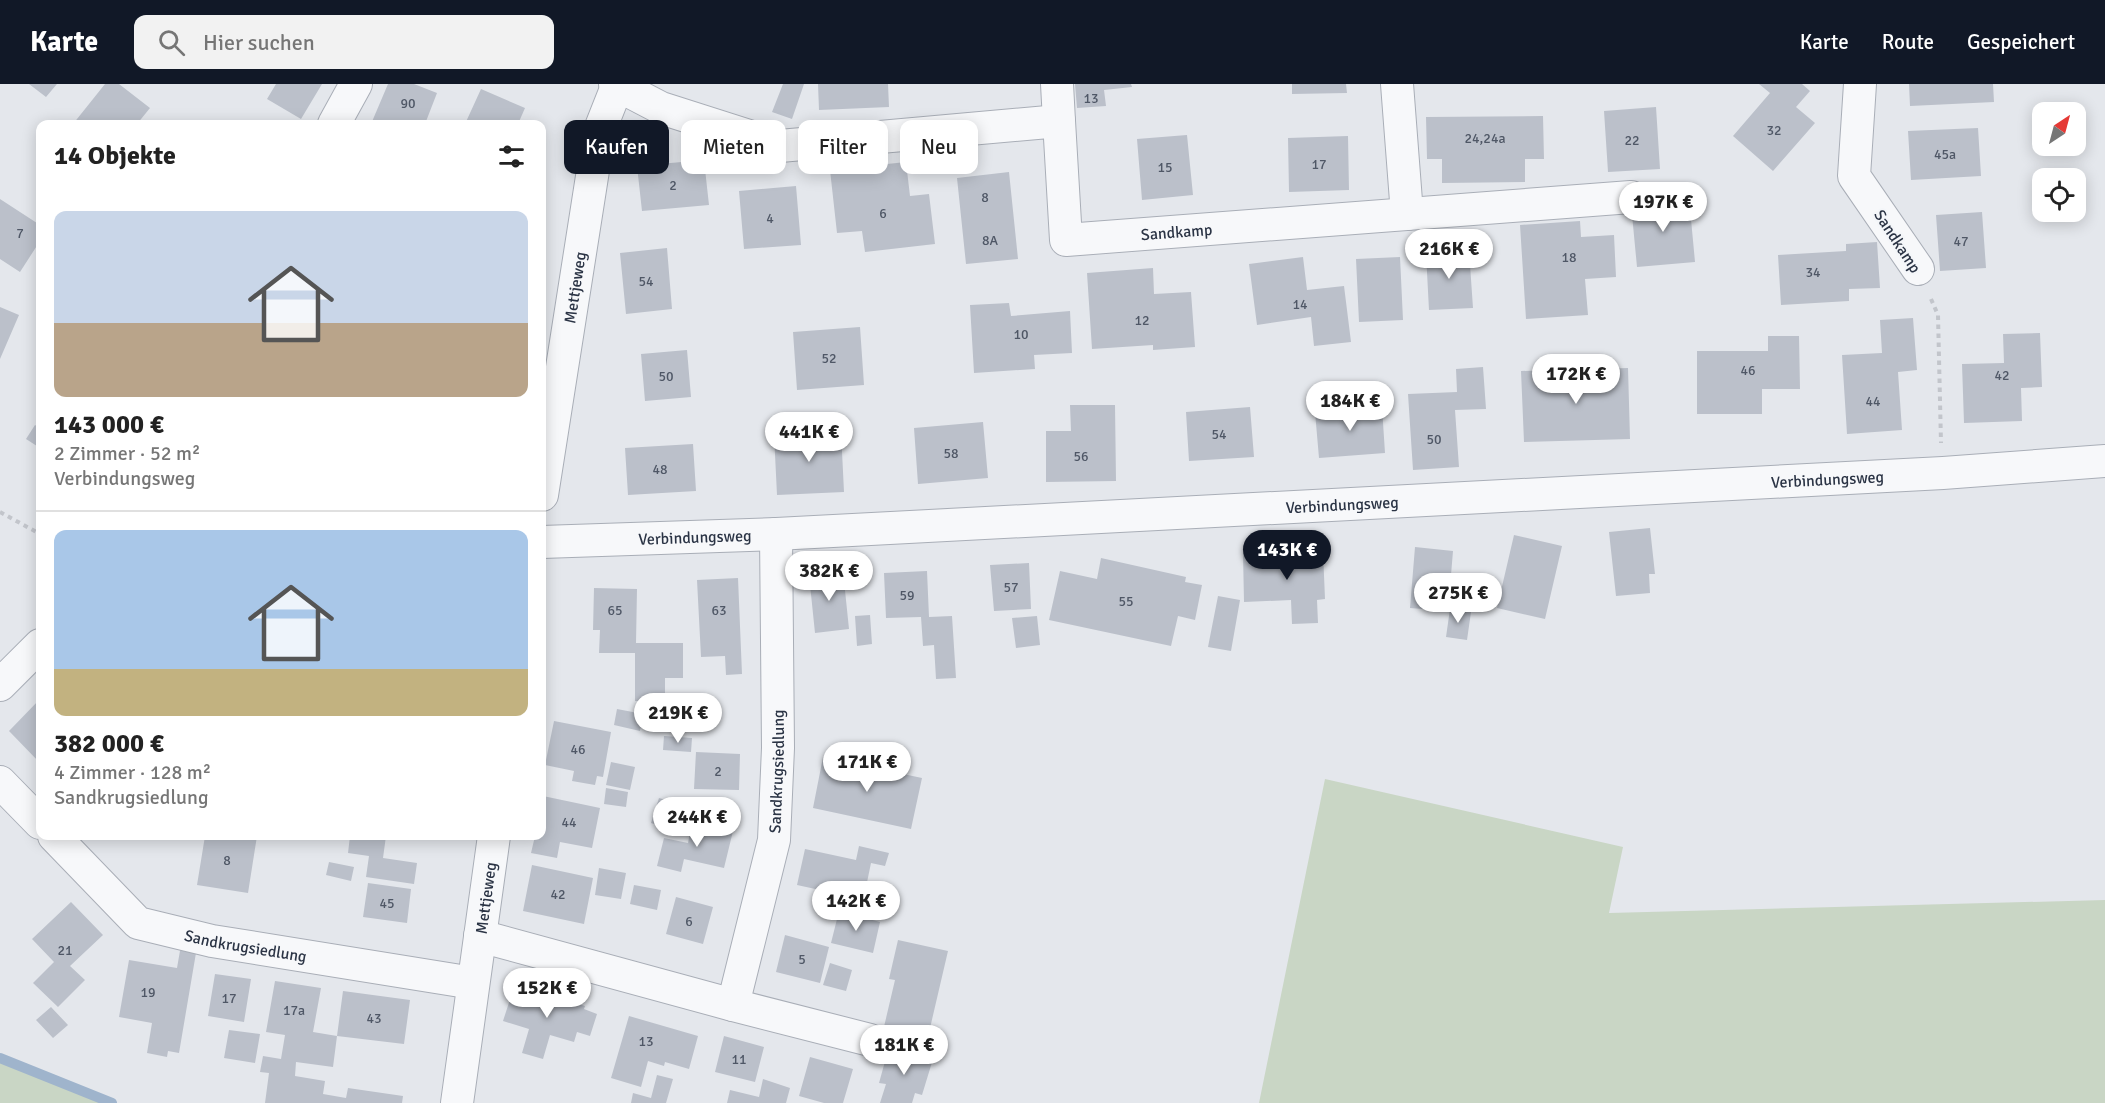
<!DOCTYPE html>
<html lang="de">
<meta charset="utf-8">
<style>
body{margin:0;font-family:Signika,sans-serif;background:#f2f2f2;color:#222;height:100vh;display:flex;flex-direction:column;font-size:22px;white-space:nowrap}
*{box-sizing:border-box;margin:0}
p{font-size:20px;color:#767676}
.icon{flex:none;width:33px;height:33px;fill:none;stroke:currentColor;stroke-width:2;stroke-linecap:round;stroke-linejoin:round}
.map{position:relative;flex:1;overflow:hidden}
.side{position:absolute;left:36px;top:36px;width:510px;height:720px;display:flex;flex-direction:column;background:#fff;border-radius:12px;box-shadow:0 3px 15px #0003}
.side>*{flex:none}
.hud{position:absolute;left:564px;top:36px;width:570px;height:54px;display:flex;gap:12px}
.needle{width:39px;rotate:36deg}
.tools{position:absolute;left:2032px;top:18px;display:grid;gap:12px}
.tools a{display:grid;place-items:center;width:54px;height:54px;border-radius:12px;background:#fff;box-shadow:0 3px 15px #0003;font-size:30px}
.price{position:absolute;translate:-50% -51px;padding:0 14px;border-radius:21px;background:#fff;color:#222;font-size:20px;line-height:39px;filter:drop-shadow(0 2px 3px #0008)}
.price::after{content:'';position:absolute;left:50%;top:36px;width:18px;height:14px;margin-left:-9px;background:inherit;clip-path:polygon(0 0,100% 0,50% 100%)}
.price.on{background:#111827;color:#fff}
ul{padding:0;list-style:none}
li{display:grid;align-content:center;gap:12px;height:318px;padding:0 18px}
li+li{border-top:2px solid #e0e0e0}
li span{display:grid;place-items:center;height:186px;border-radius:12px;color:#555}
li>.icon{margin-inline-start:auto}
span .icon{width:108px;height:108px;fill:#fffc;stroke-width:1}
li b{font-size:26px}
h2{display:flex;justify-content:space-between;align-items:center;height:72px;padding:0 18px;font-size:26px}
.pill{padding:0 21px;border-radius:12px;background:#fff;box-shadow:0 3px 15px #0003;font-size:21px;line-height:54px}
.pill.on{background:#111827;color:#fff}
header{display:flex;align-items:center;gap:36px;box-sizing:border-box;height:84px;padding:0 30px;background:#111827;color:#fff}
header strong{font-size:28px}
nav{display:flex;gap:33px;margin-inline-start:auto;font-size:21px}
.search{width:420px;height:54px;background:#f2f2f2;display:flex;align-items:center;gap:15px;box-sizing:border-box;padding:0 21px;border-radius:12px;color:#767676;font-size:22px}
.map>svg:first-child{display:block}
.green{fill:#c9d6c5}
.lines{fill:none;stroke-linecap:round;stroke-linejoin:round}
.stream{stroke:#9fb4cc;stroke-width:10}
.building{fill:#bbc0ca}
.street-casing{stroke:#a9aeb7;stroke-width:34}
.path{stroke:#c2c5cb;stroke-width:4;stroke-dasharray:4.5 4.5;stroke-linecap:butt}
.street{stroke:#f7f8fa;stroke-width:32}
.labels{text-anchor:middle;stroke-width:4.5;stroke-linejoin:round;paint-order:stroke}
.number-label{font-size:14px;fill:#4f5766}
.street-label{font-size:16px;fill:#2b3445;stroke:#f4f6f9}
</style>
<header>
<strong>Karte</strong>
<div class="search"><svg class="icon" aria-label="search" viewBox="0 0 24 24"><circle cx="10" cy="10" r="6"/><path d="M15 15l6 6"/></svg>Hier suchen</div>
<nav><a>Karte</a><a>Route</a><a>Gespeichert</a></nav>
</header>
<div class="map">
<svg width="2105" height="1019" viewBox="0 0 2105 1019">
<rect width="100%" height="100%" fill="#e4e7ec"/>
<path class="green" d="M1325,695L1623,763L1609,829L2105,816V1019H1259Z
M0,977L105,1019H0Z"/>
<g class="lines">
<path class="stream" d="M0,974L112,1019"/>
</g>
<path class="building" d="M29,0H57L46,13Z
M105,0H119L150,24L137,40H73Z
M276,0H322L301,35L267,15Z
M388,0H414L437,9L425,40H371Z
M783,0H804L792,35L772,28Z
M818,0H888L889,23L819,26Z
M1075,0H1131L1132,3L1104,6L1106,22L1077,24Z
M1292,0H1346L1347,9L1292,10Z
M1759,0H1802L1810,7L1796,23L1815,39L1773,87L1733,52L1770,9Z
M1909,0H1993L1994,18L1910,22Z
M481,5L525,24L518,40H465Z
M1656,23L1660,85L1608,88L1604,27Z
M1543,32L1544,75H1525V98L1442,99V75H1427L1426,33Z
M1978,44L1981,92L1911,96L1908,47Z
M1187,51L1193,111L1142,116L1137,55Z
M1348,52L1349,106L1289,108L1288,54Z
M704,76L709,121L642,127L637,82Z
M906,78L910,112L929,110L935,160L865,168L862,147L837,149L830,86Z
M1009,88L1018,175L966,180L957,94Z
M796,102L801,161L744,165L739,107Z
M1689,114L1695,178L1637,183L1631,120Z
M0,115L40,141V157L20,188L0,175Z
M1982,128L1986,184L1940,187L1936,131Z
M1580,137L1581,153L1614,151L1616,193L1585,195L1588,231L1526,235L1520,141Z
M1877,158L1880,204L1849,205V217L1781,221L1778,171L1846,167V160Z
M667,164L672,225L626,230L620,169Z
M1469,166L1473,224L1429,226L1426,169Z
M1303,173L1307,206L1344,202L1351,258L1314,262L1311,233L1257,241L1249,180Z
M1400,173L1403,236L1359,238L1356,175Z
M1153,184L1154,210L1191,208L1195,263L1153,266V261L1092,265L1087,189Z
M1009,219L1011,232L1070,227L1072,269L1034,271L1035,285L974,289L970,221Z
M0,223L19,231L0,275Z
M1913,234L1917,286L1898,288L1902,346L1847,350L1842,271L1882,269L1880,236Z
M860,243L864,301L797,306L793,248Z
M2040,249L2042,303L2021,304L2022,337L1964,339L1962,280L2004,279L2003,250Z
M1768,252H1799L1800,305H1762V330H1697V267H1768Z
M687,266L691,313L645,317L641,270Z
M1483,283L1486,325L1455,326L1459,383L1413,386L1408,310L1457,308L1456,285Z
M1628,284L1630,355L1524,358L1521,287Z
M1070,321H1115L1116,397L1046,398V347H1071Z
M1250,323L1254,373L1189,377L1186,328Z
M1382,323L1385,369L1319,374L1315,328Z
M983,338L988,394L918,400L914,344Z
M35,341L40,344V364L26,355Z
M841,347L844,408L777,411L774,350Z
M693,360L696,407L628,411L625,364Z
M1650,444L1655,490H1649L1650,509L1616,512L1609,448Z
M1514,451L1562,462L1545,535L1497,524Z
M1415,463L1453,467L1448,527L1410,524Z
M1323,467L1325,515L1317,516L1318,539L1292,540L1291,516L1244,518L1243,469Z
M1101,474L1186,493L1185,498L1202,501L1195,536L1178,532L1171,562L1049,536L1060,487L1097,495Z
M1029,479L1031,525L994,527L990,481Z
M843,487L849,545L815,549L809,491Z
M927,487L929,533L952,532L956,594L936,595L934,561L923,562L921,533L886,534L884,489Z
M738,494L742,590L726,591L725,572L701,573L697,496Z
M594,504L637,505L636,559H683V594H665V618L635,617V569H599L600,546H593Z
M1218,512L1240,516L1231,567L1208,563Z
M1450,525L1471,528L1467,556L1446,553Z
M870,531L872,560L857,562L855,532Z
M1037,532L1040,561L1016,564L1012,534Z
M40,615V679L9,647Z
M617,625L643,630L640,647L614,641Z
M554,637L611,648L603,693L597,692L595,701L572,697L574,687L545,681Z
M664,652L692,654L691,668L663,666Z
M696,668L740,670L739,706L694,705Z
M823,673L922,694L911,745L813,724Z
M611,678L635,683L630,706L606,701Z
M606,704L628,708L626,723L604,720Z
M543,712L600,724L592,764L560,758L557,774L531,769L535,752H542Z
M659,714L683,721L676,747L651,739Z
M692,738L733,747L724,784L684,775L681,788L657,782L664,754L688,759Z
M205,752H257L248,809L197,801Z
M350,752H386L383,774L417,779L414,800L366,793L369,772L348,769Z
M859,762L889,769L885,782L871,779L865,808L845,804L843,811L797,801L805,765L856,776Z
M329,778L354,783L351,797L326,791Z
M532,781L593,794L584,840L523,827Z
M599,784L626,789L621,815L595,811Z
M368,799L411,805L407,839L363,833Z
M634,801L661,806L657,826L630,820Z
M676,813L713,823L703,860L666,850Z
M71,818L103,851L70,882L85,896L58,923L33,899L54,878L32,855Z
M839,827L880,838L873,869L831,859Z
M785,851L829,863L820,899L776,888Z
M898,856L948,867L927,957L883,947L895,896L889,895Z
M181,861L197,863L179,969L168,967L167,973L147,969L152,939L119,933L129,876L177,884Z
M830,879L852,886L846,907L823,901Z
M215,890L251,895L244,938L208,932Z
M275,897L321,904L313,948L337,952L333,983L296,978L295,992L325,997L323,1010L346,1014L348,1004L403,1012L402,1019H265L269,989L260,988L263,972L281,975L285,951L266,948Z
M515,900L585,922L584,925L597,930L590,952L577,948L574,958L550,951L543,975L522,969L529,945L503,937Z
M343,907L410,916L404,960L337,952Z
M51,923L68,941L53,954L36,936Z
M629,932L698,952L689,985L665,978L664,982L648,977L641,1003L611,994Z
M229,946L260,950L255,979L224,974Z
M724,952L764,963L755,998L715,988Z
M889,963L933,975L922,1011L915,1009L912,1019H880L886,1000L879,999Z
M810,973L853,985L843,1019H824L799,1012Z
M657,991L673,995L666,1019H631L633,1009L651,1014Z
M763,995L790,1004L786,1019H727L730,1006L759,1013Z"/>
<g class="lines">
<g class="street-casing">
<g id="street">
<path id="s1" d="M615,0L661,24L780,62L1059,37L1066,156L1631,113"/>
<path d="M1057,0L1059,37"/>
<path d="M1397,0L1407,130"/>
<path d="M1860,0L1854,92L1918,185"/>
<path d="M334,40L356,0"/>
<path id="s2" d="M542,411L599,48L618,0"/>
<path id="s3" d="M542,458L776,450L1943,389L2105,377"/>
<path d="M0,601L40,561"/>
<path d="M0,698L40,739"/>
<path id="s4" d="M54,752L138,839L212,857L473,899"/>
<path id="s5" d="M480,852L733,921L774,756L778,664L776,450"/>
<path d="M733,921L870,956"/>
<path id="s6" d="M457,1019L494,752"/>
</g>
</g>
<path class="path" d="M1931,215L1938,231L1941,359
M0,428L40,450"/>
<use href="#street" class="street"/>
</g>
<g class="labels">
<g class="number-label">
<text x="1091" y="19">13</text>
<text x="408" y="24">90</text>
<text x="1774" y="51">32</text>
<text x="1485" y="59">24,24a</text>
<text x="1632" y="61">22</text>
<text x="1945" y="75">45a</text>
<text x="1319" y="85">17</text>
<text x="1165" y="88">15</text>
<text x="673" y="106">2</text>
<text x="985" y="118">8</text>
<text x="883" y="134">6</text>
<text x="770" y="139">4</text>
<text x="20" y="154">7</text>
<text x="990" y="161">8A</text>
<text x="1961" y="162">47</text>
<text x="1569" y="178">18</text>
<text x="1813" y="193">34</text>
<text x="646" y="202">54</text>
<text x="1300" y="225">14</text>
<text x="1142" y="241">12</text>
<text x="1021" y="255">10</text>
<text x="829" y="279">52</text>
<text x="1748" y="291">46</text>
<text x="2002" y="296">42</text>
<text x="666" y="297">50</text>
<text x="1873" y="322">44</text>
<text x="1219" y="355">54</text>
<text x="1434" y="360">50</text>
<text x="951" y="374">58</text>
<text x="1081" y="377">56</text>
<text x="660" y="390">48</text>
<text x="1011" y="508">57</text>
<text x="907" y="516">59</text>
<text x="1126" y="522">55</text>
<text x="615" y="531">65</text>
<text x="719" y="531">63</text>
<text x="578" y="670">46</text>
<text x="718" y="692">2</text>
<text x="569" y="743">44</text>
<text x="227" y="781">8</text>
<text x="558" y="815">42</text>
<text x="387" y="824">45</text>
<text x="689" y="842">6</text>
<text x="65" y="871">21</text>
<text x="802" y="880">5</text>
<text x="148" y="913">19</text>
<text x="229" y="919">17</text>
<text x="294" y="931">17a</text>
<text x="374" y="939">43</text>
<text x="646" y="962">13</text>
<text x="739" y="980">11</text>
</g>
<g class="street-label">
<text dy="6" stroke="none"><textPath href="#s1" startOffset="687">Sandkamp</textPath></text>
<text transform="translate(1898 157) rotate(57)" y="6">Sandkamp</text>
<text dy="6" stroke="none"><textPath href="#s2" startOffset="210">Mettjeweg</textPath></text>
<text dy="6" stroke="none"><textPath href="#s3" startOffset="1287">Verbindungsweg</textPath></text>
<text dy="6" stroke="none"><textPath href="#s3" startOffset="801">Verbindungsweg</textPath></text>
<text dy="6" stroke="none"><textPath href="#s3" startOffset="153">Verbindungsweg</textPath></text>
<text dy="6" stroke="none"><textPath href="#s5" startOffset="501">Sandkrugsiedlung</textPath></text>
<text dy="6" stroke="none"><textPath href="#s6" startOffset="207">Mettjeweg</textPath></text>
<text dy="6" stroke="none"><textPath href="#s4" startOffset="231">Sandkrugsiedlung</textPath></text>
</g>
</g>
</svg>
<div class="tools">
<a><svg class="needle" viewBox="-14 -14 28 28"><path d="M0-13l5 13h-10z" fill="#e53935"/><path d="M0 13l5-13h-10z" fill="#767676"/></svg></a>
<a><svg class="icon" aria-label="locate" viewBox="0 0 24 24"><circle cx="12" cy="12" r="6"/><path d="M12 2v4M12 18v4M2 12h4M18 12h4"/></svg></a>
</div>
<b class="price" style="left:1663px;top:149px">197K €</b>
<b class="price" style="left:1449px;top:196px">216K €</b>
<b class="price" style="left:1576px;top:321px">172K €</b>
<b class="price" style="left:1350px;top:348px">184K €</b>
<b class="price" style="left:809px;top:379px">441K €</b>
<b class="price on" style="left:1287px;top:497px">143K €</b>
<b class="price" style="left:829px;top:518px">382K €</b>
<b class="price" style="left:1458px;top:540px">275K €</b>
<b class="price" style="left:678px;top:660px">219K €</b>
<b class="price" style="left:867px;top:709px">171K €</b>
<b class="price" style="left:697px;top:764px">244K €</b>
<b class="price" style="left:856px;top:848px">142K €</b>
<b class="price" style="left:547px;top:935px">152K €</b>
<b class="price" style="left:904px;top:992px">181K €</b>
<div class="hud">
<a class="pill on">Kaufen</a>
<a class="pill">Mieten</a>
<a class="pill">Filter</a>
<a class="pill">Neu</a>
</div>
<section class="side">
<h2>14 Objekte<svg class="icon" aria-label="filters" viewBox="0 0 24 24"><path d="M4 7h16M4 17h16"/><circle cx="9" cy="7" r="2"/><circle cx="15" cy="17" r="2"/></svg></h2>
<ul>
<li><span style="background:linear-gradient(#c9d6e8 60%,#b9a48a 0)"><svg class="icon" aria-label="home" viewBox="0 0 24 24"><path d="M3 11l9-7 9 7M6 9v11h12V9"/></svg></span><div><b>143 000 €</b><p>2 Zimmer · 52 m²</p><p>Verbindungsweg</p></div></li>
<li><span style="background:linear-gradient(#a9c7e8 75%,#c2b280 0)"><svg class="icon" aria-label="home" viewBox="0 0 24 24"><path d="M3 11l9-7 9 7M6 9v11h12V9"/></svg></span><div><b>382 000 €</b><p>4 Zimmer · 128 m²</p><p>Sandkrugsiedlung</p></div></li>
</ul>
</section>
</div>
